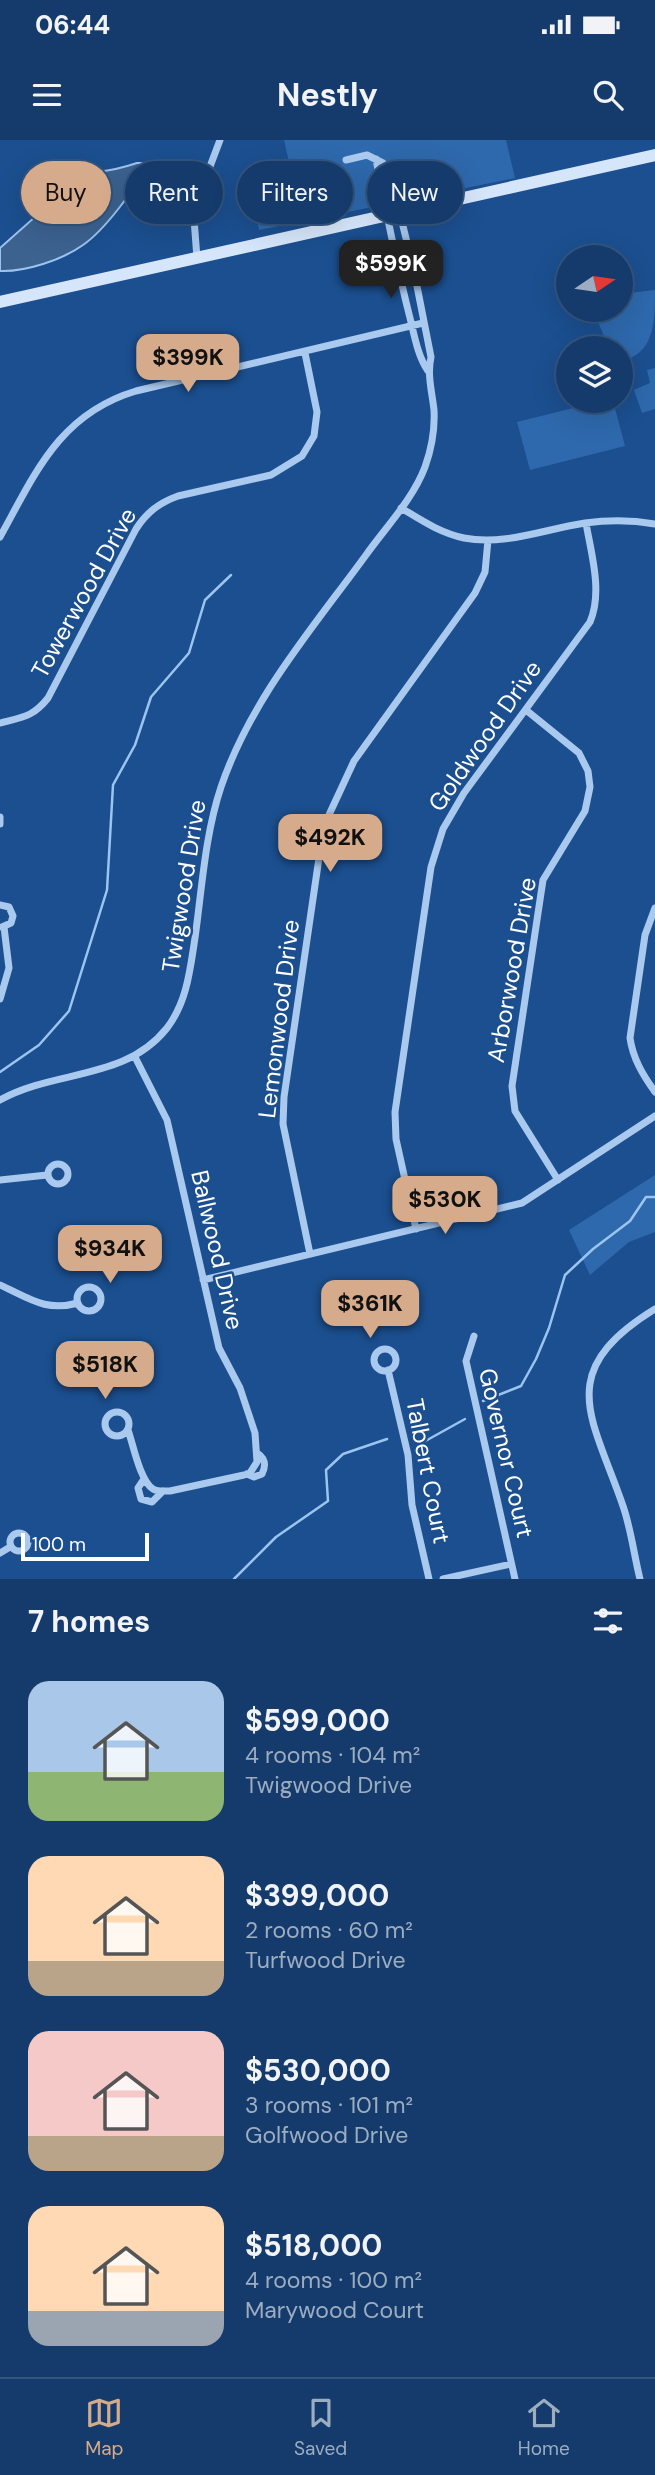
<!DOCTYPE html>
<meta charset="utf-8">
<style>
body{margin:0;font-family:"DM Sans",sans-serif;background:#1d4271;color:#f1f3f6;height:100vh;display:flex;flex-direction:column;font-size:26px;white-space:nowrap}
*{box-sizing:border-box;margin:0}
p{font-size:23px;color:#9dadc1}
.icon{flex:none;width:38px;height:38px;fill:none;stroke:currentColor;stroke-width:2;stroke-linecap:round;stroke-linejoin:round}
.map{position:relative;height:1439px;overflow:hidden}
.details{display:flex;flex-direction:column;background:#143b6b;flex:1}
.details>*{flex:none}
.top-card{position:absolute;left:21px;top:21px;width:614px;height:63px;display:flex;gap:14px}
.needle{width:46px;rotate:77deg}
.controls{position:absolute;left:556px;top:105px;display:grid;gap:14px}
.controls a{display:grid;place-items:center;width:77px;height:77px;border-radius:50%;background:#143b6b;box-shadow:0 7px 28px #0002,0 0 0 2px #33557e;font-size:35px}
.scale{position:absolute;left:21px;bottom:18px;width:128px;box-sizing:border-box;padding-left:7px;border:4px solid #fff;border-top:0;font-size:19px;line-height:24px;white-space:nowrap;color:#fff;-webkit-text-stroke:5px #1b4f8f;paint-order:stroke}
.price{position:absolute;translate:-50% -60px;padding:0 16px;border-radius:14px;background:#d6ab8b;color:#111;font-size:23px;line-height:46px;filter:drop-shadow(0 2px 4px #0008)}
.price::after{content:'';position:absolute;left:50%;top:42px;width:21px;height:16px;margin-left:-10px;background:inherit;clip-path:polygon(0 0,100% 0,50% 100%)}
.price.current{background:#222;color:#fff}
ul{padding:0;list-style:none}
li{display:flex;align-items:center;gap:21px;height:175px;padding:0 28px}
li span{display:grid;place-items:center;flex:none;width:196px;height:140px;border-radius:21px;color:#555}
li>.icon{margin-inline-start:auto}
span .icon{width:84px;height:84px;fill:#fffc;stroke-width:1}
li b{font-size:30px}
h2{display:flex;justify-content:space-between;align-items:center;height:84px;padding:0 28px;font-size:30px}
.tag{padding:0 24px;border-radius:32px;background:#143b6b;box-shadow:0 7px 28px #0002,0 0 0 2px #33557e;font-size:24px;line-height:63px}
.tag.current{background:#d6ab8b;color:#111}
.status{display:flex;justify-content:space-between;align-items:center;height:49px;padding:0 35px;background:#143b6b;direction:ltr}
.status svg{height:19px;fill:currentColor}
header{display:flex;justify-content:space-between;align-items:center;height:91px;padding:0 28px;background:#143b6b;font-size:32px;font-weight:700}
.tab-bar{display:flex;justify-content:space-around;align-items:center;height:98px;border-top:2px solid #33557e;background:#143b6b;font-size:19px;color:#9dadc1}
.tab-bar a{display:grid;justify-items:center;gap:4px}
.tab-bar .current{color:#d6ab8b}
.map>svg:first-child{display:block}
.green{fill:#2e69ad}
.water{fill:#3c6290;stroke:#9cc4f0;stroke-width:2}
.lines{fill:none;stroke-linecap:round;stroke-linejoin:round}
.stream{stroke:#9cc4f0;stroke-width:2.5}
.minor{stroke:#a9c9ee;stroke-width:7}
.secondary{stroke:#d6e6fa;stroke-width:12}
.labels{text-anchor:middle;stroke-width:5;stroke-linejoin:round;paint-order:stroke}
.street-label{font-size:24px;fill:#fff;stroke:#1b4f8f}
</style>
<div class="status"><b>06:44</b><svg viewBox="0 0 49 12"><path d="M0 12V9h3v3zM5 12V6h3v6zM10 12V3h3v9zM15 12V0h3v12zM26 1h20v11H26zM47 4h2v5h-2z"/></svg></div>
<header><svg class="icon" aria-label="menu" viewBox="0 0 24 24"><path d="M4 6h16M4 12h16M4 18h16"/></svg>Nestly<svg class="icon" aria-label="search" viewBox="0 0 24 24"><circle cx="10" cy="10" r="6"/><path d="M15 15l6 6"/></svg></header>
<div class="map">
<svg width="655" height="1439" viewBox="0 0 655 1439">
<rect width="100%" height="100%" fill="#1b4f8f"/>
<path class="green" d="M284,0H506L515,38L259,90L255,65L265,38L291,31Z
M655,150C655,181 655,214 621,221V208H609L593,170H621V154Z
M655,228V269L642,273L634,250L650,243L647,230Z
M601,261H613L625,306L530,330L517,282Z
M655,1035V1092L629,1102L590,1135L569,1090Z"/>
<path class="water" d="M137,23H145C140,46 102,92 83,105C62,120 25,132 0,131V108L53,61C57,51 53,37 59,30C87,35 110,32 137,23Z"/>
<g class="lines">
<path class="stream" d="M0,932L39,905L69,871L107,750L113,645L135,605L151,557L189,513L205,460L231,435
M483,1261L521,1246L536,1219L549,1188L565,1135L593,1109L630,1081L646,1057H655
M420,1304L465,1279
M234,1439L276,1397L328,1361L326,1330L343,1314L387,1299"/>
<path class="minor" d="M376,19C386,71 396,123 409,174C414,193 417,215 428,231
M197,118L194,79L200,53L220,0
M401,368C421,380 440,393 464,398C504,406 545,389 585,383C608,380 632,380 655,384
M0,397C35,334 59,274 136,251L423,183
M526,570L579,613L588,631L590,647L585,671L543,740L512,946L515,971L558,1040
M0,583C23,577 33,577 48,558L136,389C147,372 159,363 178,356L271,335L302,316L314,296L317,272L305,213
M0,677V684
M0,765L9,767L13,776L11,783L2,787
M655,768L645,795L630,898C633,919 643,935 655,952
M0,859L9,828L4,787
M0,960C56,929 125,941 167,888C187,862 190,830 195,798C202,748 205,695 221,647C251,559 312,489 366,415C386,387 413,359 425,327C431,310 435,288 434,270C432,252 427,235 431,217L414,131L390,33L383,23L367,15L346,20
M48 1034a10 10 0 1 1 20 0a10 10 0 1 1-20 0Z
M0,1040L47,1035
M416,1089L396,999L395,972L431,727L443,689L464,653L590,482C603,452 591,413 586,383
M310,1114L283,984L284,957L320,711L328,677L354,621L475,453L485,432L488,400
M203,1140L522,1063L655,976
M0,1145C29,1158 45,1172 78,1163
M77 1159a12 12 0 1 1 24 0a12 12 0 1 1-24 0Z
M474,1196L466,1221L515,1439
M374 1220a11 11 0 1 1 22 0a11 11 0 1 1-22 0Z
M388,1230L408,1315L412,1365L429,1439
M105 1284a12 12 0 1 1 24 0a12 12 0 1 1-24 0Z
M128,1290C133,1304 140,1341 153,1349C158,1352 164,1351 170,1351L244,1335L250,1333L257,1322L255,1293L240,1248L219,1208L167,980L135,917
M247,1334L254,1337L262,1334C266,1326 266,1319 257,1313
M144,1339L138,1348L141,1359L152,1362L163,1351
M10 1402a9 9 0 1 1 18 0a9 9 0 1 1-18 0Z
M0,1413L10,1407
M443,1439L511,1424
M640,1439C634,1415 631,1389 623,1366C592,1276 553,1232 655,1169"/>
<path class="secondary" d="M0,162L655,15"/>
</g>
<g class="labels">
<g class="street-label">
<text transform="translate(84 453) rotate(-61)" y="8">Towerwood Drive</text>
<text transform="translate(485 596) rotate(-55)" y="8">Goldwood Drive</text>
<text transform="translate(184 746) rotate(-81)" y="8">Twigwood Drive</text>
<text transform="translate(512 830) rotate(-80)" y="8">Arborwood Drive</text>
<text transform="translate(279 879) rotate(-83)" y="8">Lemonwood Drive</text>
<text transform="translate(217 1110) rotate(77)" y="8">Ballwood Drive</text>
<text transform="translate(506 1313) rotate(77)" y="8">Governor Court</text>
<text transform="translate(428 1331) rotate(79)" y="8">Talbert Court</text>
</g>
</g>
</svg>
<div class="controls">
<a><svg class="needle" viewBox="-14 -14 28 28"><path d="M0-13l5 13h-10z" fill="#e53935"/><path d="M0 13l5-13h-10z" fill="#9dadc1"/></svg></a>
<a><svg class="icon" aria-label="layers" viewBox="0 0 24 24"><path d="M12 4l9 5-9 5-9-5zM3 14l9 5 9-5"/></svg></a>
</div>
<div class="scale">100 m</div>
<b class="price current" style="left:391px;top:160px">$599K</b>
<b class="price" style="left:188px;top:254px">$399K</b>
<b class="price" style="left:330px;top:734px">$492K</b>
<b class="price" style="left:445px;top:1096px">$530K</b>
<b class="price" style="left:110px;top:1145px">$934K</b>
<b class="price" style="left:370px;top:1200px">$361K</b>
<b class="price" style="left:105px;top:1261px">$518K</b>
<div class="top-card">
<a class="tag current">Buy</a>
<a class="tag">Rent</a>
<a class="tag">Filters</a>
<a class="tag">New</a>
</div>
</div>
<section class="details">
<h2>7 homes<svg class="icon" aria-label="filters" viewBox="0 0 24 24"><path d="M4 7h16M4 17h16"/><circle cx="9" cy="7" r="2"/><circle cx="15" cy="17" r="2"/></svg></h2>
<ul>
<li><span style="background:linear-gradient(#a9c7e8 65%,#8fb573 0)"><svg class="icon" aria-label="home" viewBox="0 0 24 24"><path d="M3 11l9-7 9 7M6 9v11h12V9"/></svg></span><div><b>$599,000</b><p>4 rooms · 104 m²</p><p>Twigwood Drive</p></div></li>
<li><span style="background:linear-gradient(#ffd9b3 75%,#b9a48a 0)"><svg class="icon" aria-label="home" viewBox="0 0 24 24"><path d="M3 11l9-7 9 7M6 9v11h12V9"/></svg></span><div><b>$399,000</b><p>2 rooms · 60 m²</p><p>Turfwood Drive</p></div></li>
<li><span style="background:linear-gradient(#f6c9c9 75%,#b9a48a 0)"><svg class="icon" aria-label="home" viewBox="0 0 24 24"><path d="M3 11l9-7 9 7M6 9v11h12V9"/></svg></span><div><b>$530,000</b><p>3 rooms · 101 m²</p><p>Golfwood Drive</p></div></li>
<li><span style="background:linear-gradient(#ffd9b3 75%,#9aa5b1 0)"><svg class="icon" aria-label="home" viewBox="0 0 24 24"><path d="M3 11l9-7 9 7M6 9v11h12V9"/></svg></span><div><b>$518,000</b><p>4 rooms · 100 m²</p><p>Marywood Court</p></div></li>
</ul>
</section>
<nav class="tab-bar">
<a class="current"><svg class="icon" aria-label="map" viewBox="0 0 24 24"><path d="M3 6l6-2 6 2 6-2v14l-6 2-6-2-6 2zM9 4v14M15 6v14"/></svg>Map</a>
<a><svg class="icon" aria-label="saved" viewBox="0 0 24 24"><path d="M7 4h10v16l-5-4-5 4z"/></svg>Saved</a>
<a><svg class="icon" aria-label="home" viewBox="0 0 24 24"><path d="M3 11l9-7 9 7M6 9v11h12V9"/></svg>Home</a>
</nav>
